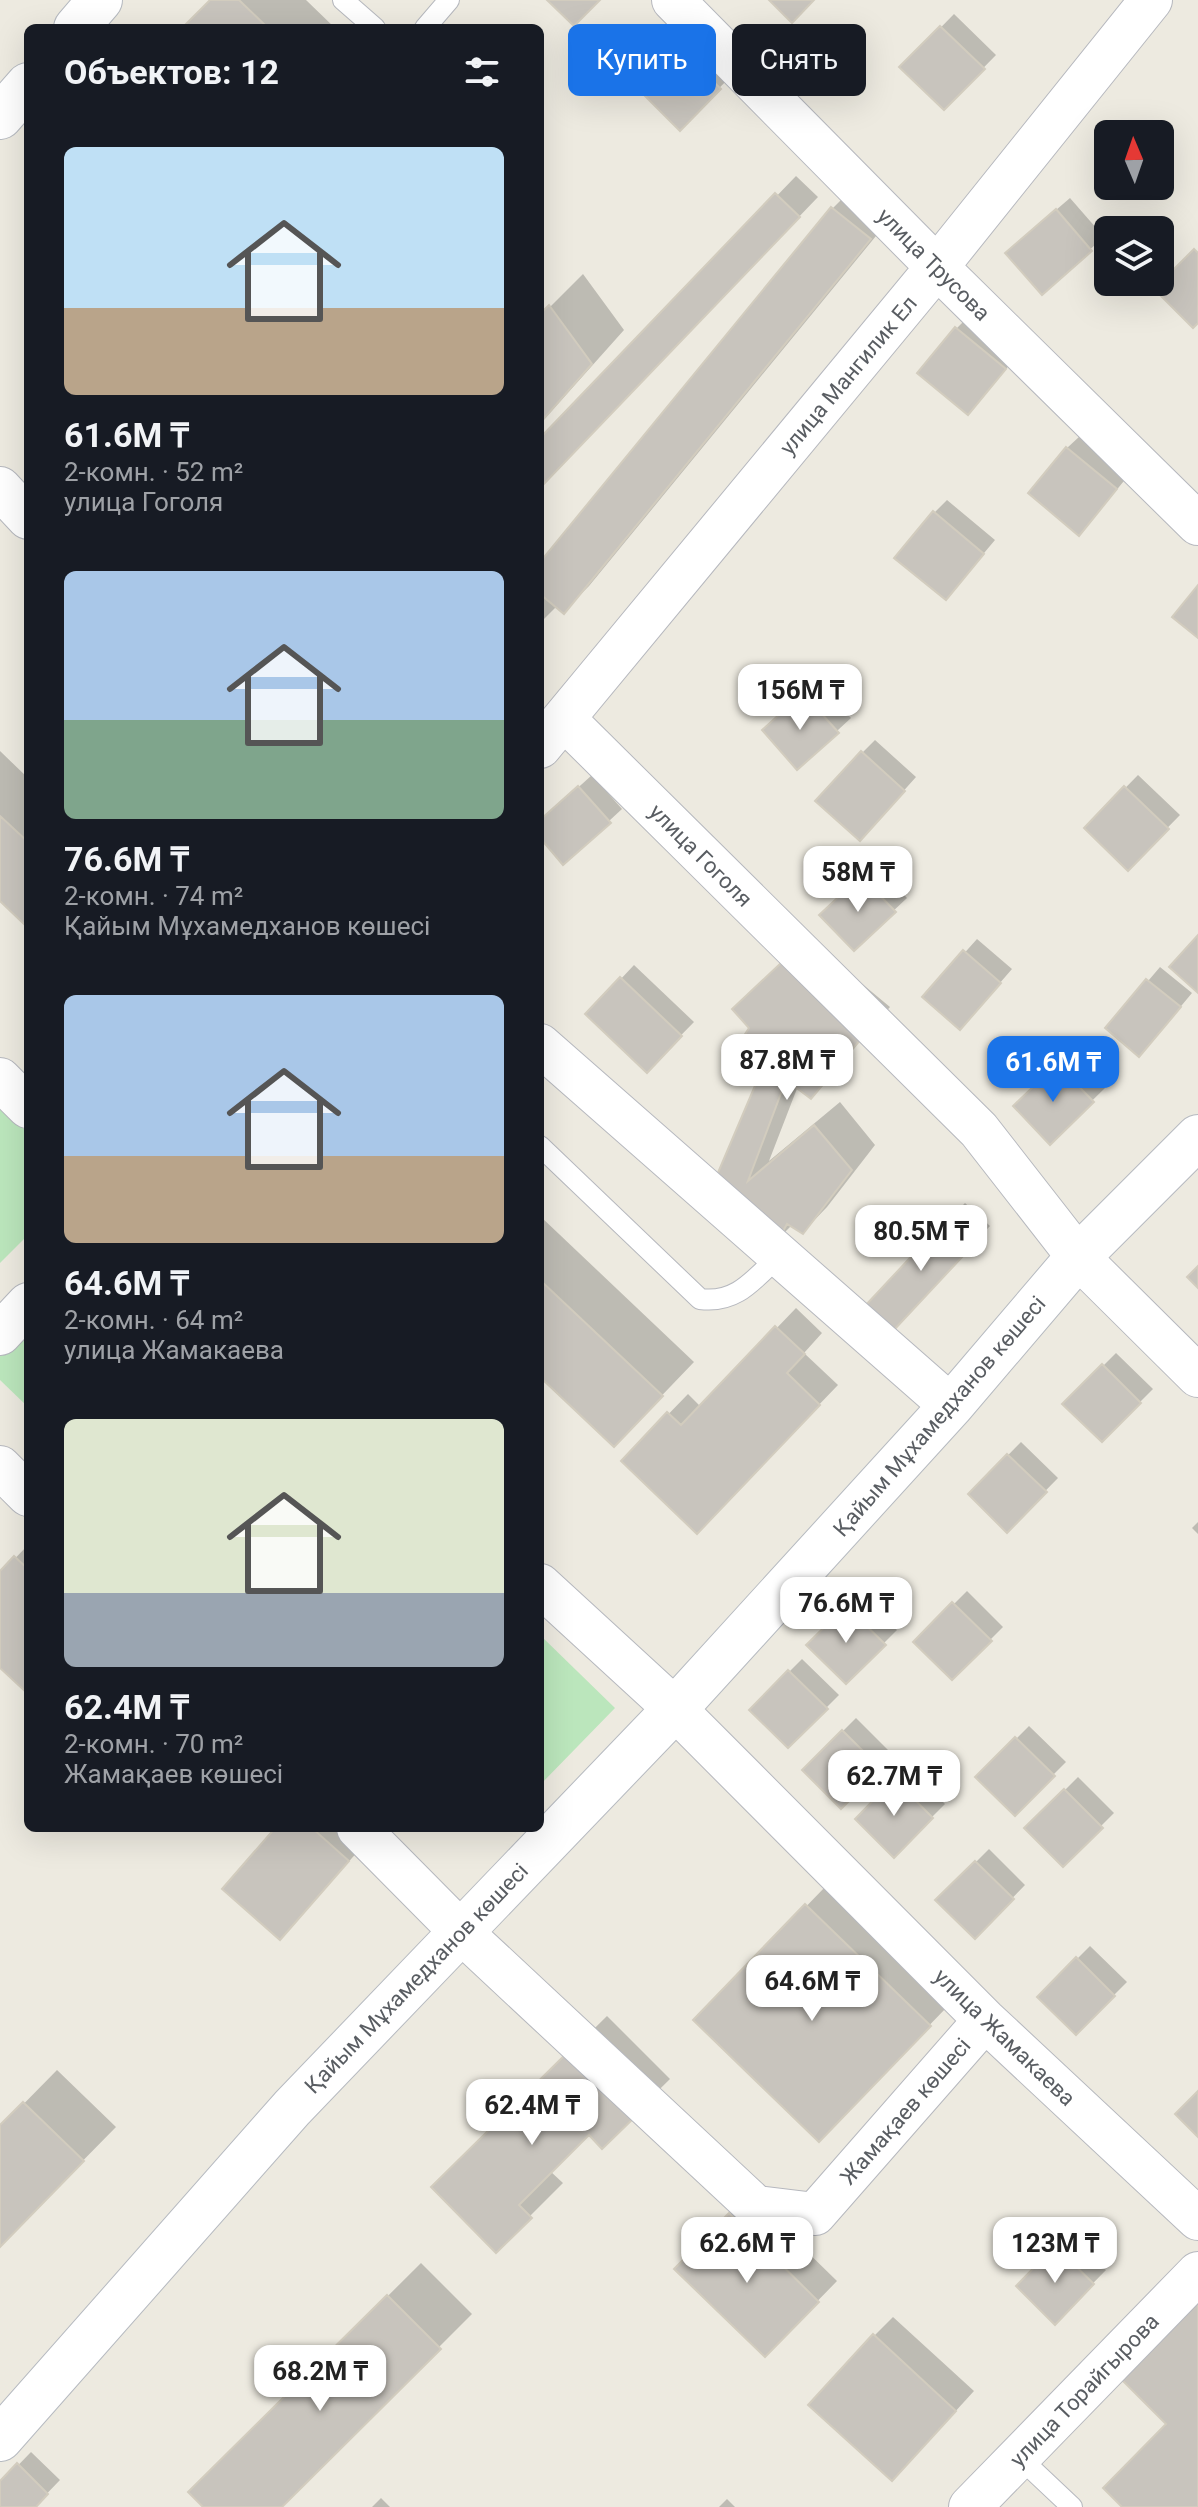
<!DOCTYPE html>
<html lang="ru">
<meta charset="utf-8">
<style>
body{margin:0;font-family:Roboto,sans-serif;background:#20242c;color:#f1f3f6;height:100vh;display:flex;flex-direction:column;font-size:30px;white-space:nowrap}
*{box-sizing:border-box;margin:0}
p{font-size:26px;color:#9ea1a6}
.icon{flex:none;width:44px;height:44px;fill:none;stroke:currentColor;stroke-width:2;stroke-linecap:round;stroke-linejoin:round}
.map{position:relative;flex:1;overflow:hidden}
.drawer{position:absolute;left:24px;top:24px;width:520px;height:1808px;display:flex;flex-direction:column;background:#171b24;border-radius:12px;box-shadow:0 8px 32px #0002}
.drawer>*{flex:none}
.banner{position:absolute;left:568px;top:24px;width:510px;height:72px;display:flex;gap:16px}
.needle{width:52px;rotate:358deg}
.fabs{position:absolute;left:1094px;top:120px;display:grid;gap:16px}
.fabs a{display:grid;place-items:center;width:80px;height:80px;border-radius:12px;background:#171b24;box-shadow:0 8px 32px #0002;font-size:40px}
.price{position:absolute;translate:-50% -68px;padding:0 18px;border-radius:16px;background:#fff;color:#222;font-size:26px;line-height:52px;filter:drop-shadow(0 2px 4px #0008)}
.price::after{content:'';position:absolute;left:50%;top:48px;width:24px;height:18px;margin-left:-12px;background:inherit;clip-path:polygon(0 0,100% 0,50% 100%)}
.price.active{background:#1a73e8;color:#fff}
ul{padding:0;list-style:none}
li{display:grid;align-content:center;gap:16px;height:424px;padding:0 40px}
li span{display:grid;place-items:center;height:248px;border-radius:12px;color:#555}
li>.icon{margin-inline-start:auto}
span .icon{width:144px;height:144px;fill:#fffc;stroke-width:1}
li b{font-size:34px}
h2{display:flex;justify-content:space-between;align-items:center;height:96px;padding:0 40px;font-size:34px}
.tag{padding:0 28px;border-radius:12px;background:#171b24;box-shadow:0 8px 32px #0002;font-size:28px;line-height:72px}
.tag.active{background:#1a73e8;color:#fff}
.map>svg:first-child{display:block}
.green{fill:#bbe6bc}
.shadow{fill:#0003}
.building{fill:#c8c4bd;stroke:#d2ccbe;stroke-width:2}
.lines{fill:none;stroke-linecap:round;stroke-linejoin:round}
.lane-casing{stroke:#b6b8be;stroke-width:22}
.street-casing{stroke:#b6b8be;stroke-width:44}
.secondary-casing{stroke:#b6bac0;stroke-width:46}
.lane{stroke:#fff;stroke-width:20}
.street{stroke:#fff;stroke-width:42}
.secondary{stroke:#fff;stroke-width:44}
.labels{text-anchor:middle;stroke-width:6;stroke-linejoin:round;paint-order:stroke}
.street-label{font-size:22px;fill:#595d62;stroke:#fff}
</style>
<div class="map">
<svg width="1198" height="2507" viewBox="0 0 1198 2507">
<rect width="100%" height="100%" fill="#edeae0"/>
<path class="green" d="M0,1106L28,1133V1235L0,1263Z
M28,1293V1407L0,1380V1322Z
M540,1635L615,1708L540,1785Z"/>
<path class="shadow" d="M213,0H306L335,28H185Z
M954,14L996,55L944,108L902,67Z
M690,34L732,75L680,128L638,87Z
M796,176L818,197L540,486V441Z
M857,184L894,214L589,586L564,611L557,606L540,623V566L833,208Z
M1070,198L1104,237L1042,292L1021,240Z
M583,274L624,330L540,424V317Z
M969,316L1018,355L980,399L957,328Z
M1080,436L1128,476L1092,520L1067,448Z
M947,500L995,540L958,584L934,513Z
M817,682L851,718L798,767L777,717Z
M875,740L916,777L873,825L862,753Z
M0,751L28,778V925L0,898Z
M592,775L622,809L609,821L540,835V822Z
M1138,775L1180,815L1128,868L1086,828Z
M875,864L907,898L854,948L835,902Z
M808,939L890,1007L811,1096L798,1086L769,1161L840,1102L875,1145L827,1207L803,1232L792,1225L776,1241L716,1181L766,1066Z
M977,939L1012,969L973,1014L925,997Z
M634,965L694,1022L647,1070L588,1014Z
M1160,967L1192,993L1152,1041L1108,1028Z
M1071,1053L1105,1088L1050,1142L1015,1106Z
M965,1203L990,1226L904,1317L952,1216Z
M540,1216L694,1362L647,1411L540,1374Z
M796,1308L822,1333L804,1353L838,1385L716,1512L623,1461L688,1394L701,1407Z
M1116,1353L1153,1389L1102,1440L1065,1404Z
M1021,1442L1058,1478L1007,1530L970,1494Z
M1198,1522V1534L1192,1528Z
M28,1545V1692L0,1665V1574Z
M967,1591L1003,1627L952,1678L916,1642Z
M860,1594L897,1630L846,1681L809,1645Z
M802,1659L839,1695L788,1746L751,1710Z
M856,1718L892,1754L841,1806L804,1770Z
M1029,1726L1066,1762L1015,1813L978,1777Z
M909,1768L945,1804L894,1855L858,1819Z
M1078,1777L1114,1813L1063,1864L1027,1828Z
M278,1828H352L367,1841L299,1918Z
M989,1849L1025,1885L975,1936L938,1900Z
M826,1886L948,2006L819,2139L696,2020Z
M1090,1946L1127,1982L1076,2033L1039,1997Z
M607,2016L670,2079L602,2146L589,2133L550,2171L563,2183L496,2250L434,2187Z
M57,2070L116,2127L0,2245V2128Z
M749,2195L837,2281L765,2355L677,2269Z
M1069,2234L1106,2270L1055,2322L1018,2286Z
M421,2263L472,2314L279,2507H206L191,2492Z
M893,2317L974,2391L911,2460L874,2336Z
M31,2452L60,2480L34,2507H0V2484Z
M381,2498L390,2507H372Z
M727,2499L735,2507H719Z"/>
<path class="building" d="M210,0H239L268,28H182Z
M547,0H600L574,26Z
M769,0H814L792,23Z
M940,26L985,69L944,110L899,67Z
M676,46L721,89L680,131L636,87Z
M775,193L800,217L540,488V438Z
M831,207L871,239L564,614L540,594V562Z
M1056,209L1092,251L1042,295L1005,253Z
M1194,249L1198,253V323L1193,328L1154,289Z
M549,305L592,364L540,423V314Z
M955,327L1006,369L968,415L917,373Z
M1066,447L1117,489L1079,536L1028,493Z
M933,511L984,554L946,600L894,558Z
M1198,585V638L1172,617Z
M803,693L839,733L797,770L762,730Z
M861,751L905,791L860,841L815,801Z
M578,786L611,823L563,865L540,838V820Z
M1124,786L1169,829L1128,871L1084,828Z
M0,816L28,842V928L0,901Z
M861,876L896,912L854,951L819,915Z
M1198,935V993L1169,967Z
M963,950L1001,983L960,1030L922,997Z
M782,962L867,1032L811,1099L786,1080L748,1181L814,1125L852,1170L803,1234L787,1224L776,1244L714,1182L763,1067L734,1051L749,1028L732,1009Z
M620,977L682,1036L647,1073L585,1014Z
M1146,979L1181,1007L1139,1057L1105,1028Z
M1057,1064L1094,1102L1050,1145L1013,1106Z
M951,1214L978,1240L892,1332L864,1307Z
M1198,1266V1288L1187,1277Z
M540,1280L663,1396L614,1447L540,1377Z
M775,1326L805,1354L787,1373L820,1405L697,1534L621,1461L667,1412L681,1425Z
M1102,1364L1141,1403L1102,1442L1062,1404Z
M1007,1454L1047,1492L1007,1533L968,1494Z
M14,1556L28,1569V1694L0,1668V1571Z
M952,1602L992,1641L952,1680L913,1642Z
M846,1606L886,1645L846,1684L806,1645Z
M788,1670L828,1709L788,1748L749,1710Z
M842,1730L881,1769L841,1809L802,1770Z
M1015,1737L1055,1776L1015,1816L975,1777Z
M894,1779L933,1818L894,1858L855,1819Z
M1064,1789L1103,1828L1063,1867L1024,1828Z
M275,1828H312L349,1861L280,1940L222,1889Z
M975,1861L1014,1899L975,1939L935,1900Z
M805,1904L931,2026L819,2142L693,2020Z
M1076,1957L1115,1996L1076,2035L1037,1997Z
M573,2047L638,2114L602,2149L589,2135L519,2205L532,2218L496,2253L431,2187Z
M1198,2091V2137L1175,2114Z
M23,2102L84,2161L0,2247V2125Z
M729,2213L819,2302L765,2357L674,2269Z
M1055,2246L1094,2284L1055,2325L1016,2286Z
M1198,2292V2507H1122L1103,2488L1166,2424L1116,2374Z
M387,2295L441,2349L282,2507H203L188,2492Z
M873,2334L956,2411L892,2481L808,2405Z
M17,2463L48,2494L36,2507H0V2481Z"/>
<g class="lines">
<g class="lane-casing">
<path id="lane" d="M343,0L375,28
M425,28L449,0
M540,1146L700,1299C737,1304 754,1279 780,1255
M1019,2457L1072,2507"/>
</g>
<g class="street-casing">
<path id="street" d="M673,0L937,267L1198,524
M0,488L28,518
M564,719L979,1130L1078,1257L1198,1376
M540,747L937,267L1151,0
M540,1045L951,1406
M0,1079L28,1107
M0,1334L28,1304
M0,1467L28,1495
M540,1585L675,1709L985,2020L1198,2219
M358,1828L461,1932L756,2207L815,2214L985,2020
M970,2507L1198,2273"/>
</g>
<g class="secondary-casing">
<path id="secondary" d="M76,28L100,0
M0,117L28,85
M0,2439L292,2108L675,1709L951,1406L1078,1257L1198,1137"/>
</g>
<use href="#lane" class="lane"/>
<use href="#street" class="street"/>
<use href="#secondary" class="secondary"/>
</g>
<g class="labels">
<g class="street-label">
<text transform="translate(934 264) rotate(45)" y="8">улица Трусова</text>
<text transform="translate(848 375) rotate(-50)" y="8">улица Мангилик Ел</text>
<text transform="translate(701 855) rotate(45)" y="8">улица Гоголя</text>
<text transform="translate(939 1416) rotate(-49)" y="8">Қайым Мұхамедханов көшесі</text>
<text transform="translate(416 1978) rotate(-46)" y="8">Қайым Мұхамедханов көшесі</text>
<text transform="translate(1005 2037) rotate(44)" y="8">улица Жамакаева</text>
<text transform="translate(905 2111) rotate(-49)" y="8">Жамақаев көшесі</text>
<text transform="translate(1084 2390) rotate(-46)" y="8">улица Торайгырова</text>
</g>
</g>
</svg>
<div class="fabs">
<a><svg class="needle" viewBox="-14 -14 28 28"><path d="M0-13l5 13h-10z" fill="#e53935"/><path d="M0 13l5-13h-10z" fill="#9ea1a6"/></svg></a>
<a><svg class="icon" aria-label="layers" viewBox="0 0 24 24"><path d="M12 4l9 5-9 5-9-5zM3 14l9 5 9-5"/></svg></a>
</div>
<b class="price" style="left:800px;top:732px">156M ₸</b>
<b class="price" style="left:858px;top:914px">58M ₸</b>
<b class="price" style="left:787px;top:1102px">87.8M ₸</b>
<b class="price active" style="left:1053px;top:1104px">61.6M ₸</b>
<b class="price" style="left:921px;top:1273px">80.5M ₸</b>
<b class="price" style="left:846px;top:1645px">76.6M ₸</b>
<b class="price" style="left:894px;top:1818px">62.7M ₸</b>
<b class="price" style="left:812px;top:2023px">64.6M ₸</b>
<b class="price" style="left:532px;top:2147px">62.4M ₸</b>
<b class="price" style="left:747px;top:2285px">62.6M ₸</b>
<b class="price" style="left:1055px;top:2285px">123M ₸</b>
<b class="price" style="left:320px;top:2413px">68.2M ₸</b>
<div class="banner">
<a class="tag active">Купить</a>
<a class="tag">Снять</a>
</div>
<section class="drawer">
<h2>Объектов: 12<svg class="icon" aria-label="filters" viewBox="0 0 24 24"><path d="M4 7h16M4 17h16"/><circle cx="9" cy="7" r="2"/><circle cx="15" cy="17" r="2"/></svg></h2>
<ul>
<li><span style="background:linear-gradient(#bfe0f5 65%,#b9a48a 0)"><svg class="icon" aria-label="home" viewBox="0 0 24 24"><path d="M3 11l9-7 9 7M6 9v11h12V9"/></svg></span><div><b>61.6M ₸</b><p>2-комн. · 52 m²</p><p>улица Гоголя</p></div></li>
<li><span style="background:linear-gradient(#a9c7e8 60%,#7fa58c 0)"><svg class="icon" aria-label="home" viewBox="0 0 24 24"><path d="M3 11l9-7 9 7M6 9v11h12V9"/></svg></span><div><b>76.6M ₸</b><p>2-комн. · 74 m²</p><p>Қайым Мұхамедханов көшесі</p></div></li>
<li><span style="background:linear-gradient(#a9c7e8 65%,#b9a48a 0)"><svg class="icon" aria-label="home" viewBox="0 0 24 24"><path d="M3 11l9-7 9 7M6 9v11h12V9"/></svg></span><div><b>64.6M ₸</b><p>2-комн. · 64 m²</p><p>улица Жамакаева</p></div></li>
<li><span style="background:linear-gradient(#dfe7d0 70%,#9aa5b1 0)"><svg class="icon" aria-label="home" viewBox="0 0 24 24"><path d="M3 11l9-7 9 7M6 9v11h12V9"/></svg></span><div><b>62.4M ₸</b><p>2-комн. · 70 m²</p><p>Жамақаев көшесі</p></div></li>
</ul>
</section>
</div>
